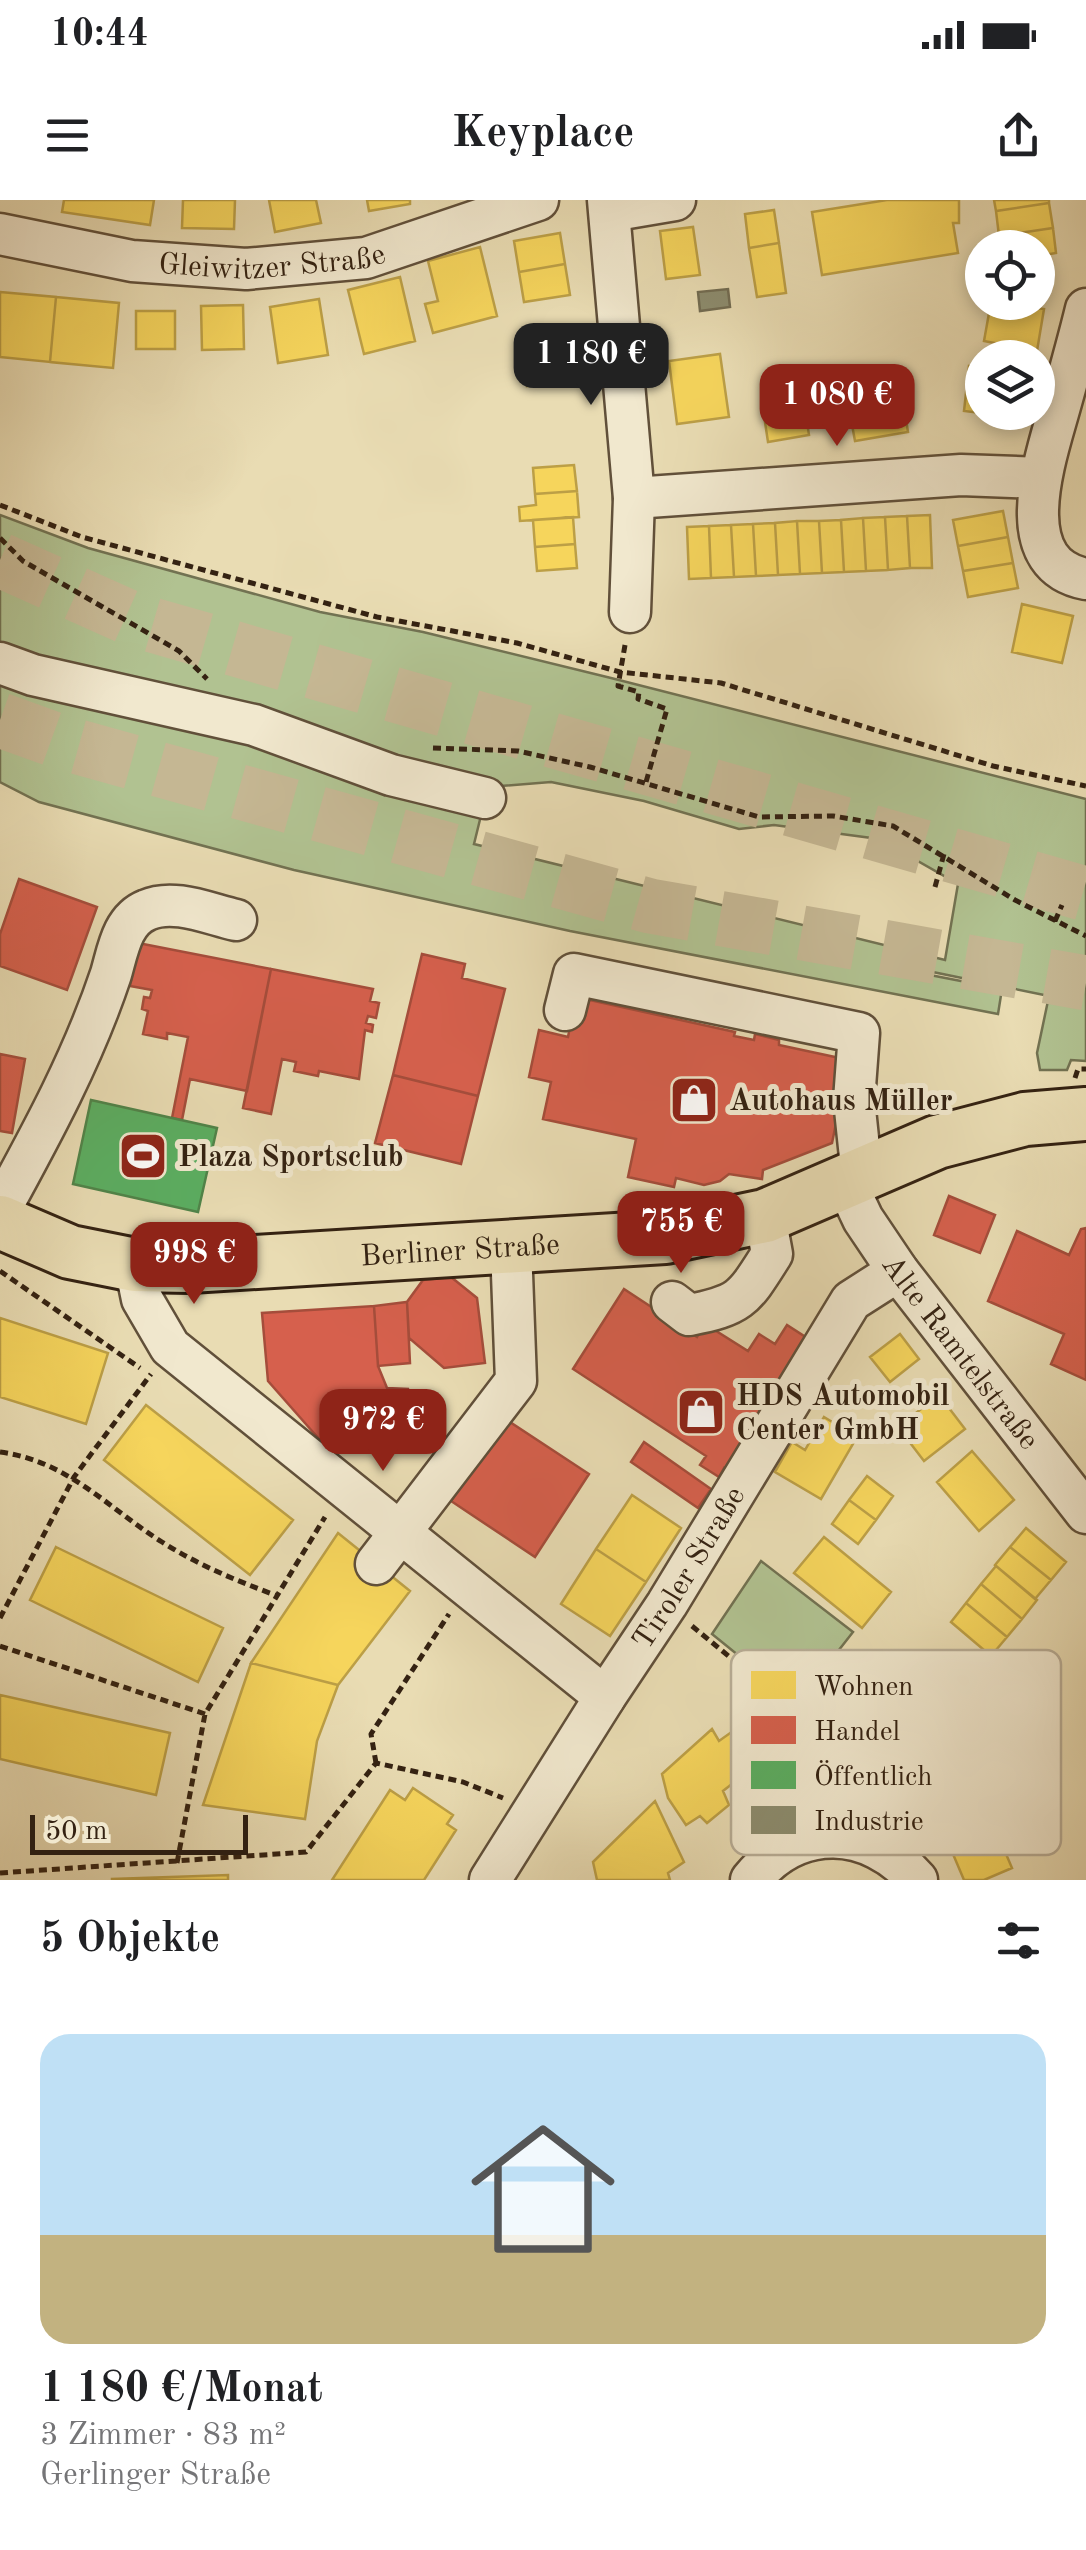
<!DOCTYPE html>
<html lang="de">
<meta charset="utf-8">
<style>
body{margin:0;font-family:"Old Standard TT",serif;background:#f6f6f6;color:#202124;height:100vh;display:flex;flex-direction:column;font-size:38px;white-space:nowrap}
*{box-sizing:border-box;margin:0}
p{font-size:32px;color:#757577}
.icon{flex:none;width:55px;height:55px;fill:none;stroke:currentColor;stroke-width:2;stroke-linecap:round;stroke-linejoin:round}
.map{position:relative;height:1680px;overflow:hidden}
.panel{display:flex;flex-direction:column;background:#fff;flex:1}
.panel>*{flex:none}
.controls{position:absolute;left:965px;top:30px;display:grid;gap:20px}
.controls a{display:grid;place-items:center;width:90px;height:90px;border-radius:50%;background:#fff;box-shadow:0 5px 15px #0003;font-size:50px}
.scale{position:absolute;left:30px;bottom:25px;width:218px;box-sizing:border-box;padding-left:10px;border:5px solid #342212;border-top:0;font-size:28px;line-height:35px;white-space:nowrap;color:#342212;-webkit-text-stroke:8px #f1e8ce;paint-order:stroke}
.price{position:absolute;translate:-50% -85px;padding:0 22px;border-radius:20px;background:#8f2418;color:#fff;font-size:32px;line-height:65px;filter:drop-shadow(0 2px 5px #0008)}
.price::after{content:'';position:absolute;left:50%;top:60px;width:30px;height:22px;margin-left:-15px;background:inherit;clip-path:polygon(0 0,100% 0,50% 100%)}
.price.current{background:#222;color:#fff}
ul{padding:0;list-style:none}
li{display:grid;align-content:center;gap:20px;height:530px;padding:0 40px}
li span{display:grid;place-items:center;height:310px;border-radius:30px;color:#555}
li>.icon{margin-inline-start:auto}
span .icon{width:180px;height:180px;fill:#fffc;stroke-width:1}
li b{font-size:42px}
h2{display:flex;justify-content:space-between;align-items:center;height:120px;padding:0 40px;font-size:42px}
.status{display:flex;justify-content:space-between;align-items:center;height:70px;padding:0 50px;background:#fff;direction:ltr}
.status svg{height:28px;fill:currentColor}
header{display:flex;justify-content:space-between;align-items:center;height:130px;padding:0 40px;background:#fff;font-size:45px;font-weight:700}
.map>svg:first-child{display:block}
.green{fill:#b1c291;stroke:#727252;stroke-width:2.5;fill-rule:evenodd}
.homes{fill:#f6d55c;stroke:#bc9f46;stroke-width:2.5}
.shops{fill:#d6604d;stroke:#a54d3b;stroke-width:2.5}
.public{fill:#5aae61;stroke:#4f8449;stroke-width:2.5}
.industry{fill:#8c8c6e;stroke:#726c52;stroke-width:2.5}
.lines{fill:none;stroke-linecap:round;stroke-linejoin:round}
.highway-tunnel{stroke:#c5b793;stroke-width:55;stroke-dasharray:55 28;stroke-linecap:butt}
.minor-casing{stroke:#61503a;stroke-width:45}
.major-casing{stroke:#342212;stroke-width:58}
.path{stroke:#342212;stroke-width:5;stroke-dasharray:8 5;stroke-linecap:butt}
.minor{stroke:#f1e8ce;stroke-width:40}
.major{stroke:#e9dcb3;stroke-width:52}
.labels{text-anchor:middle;stroke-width:10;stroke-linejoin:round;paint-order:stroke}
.street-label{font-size:30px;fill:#342212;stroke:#f1e8ce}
.poi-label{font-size:30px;font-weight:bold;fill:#342212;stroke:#f1e8ce;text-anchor:start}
.key{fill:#f1e8ce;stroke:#b8ad96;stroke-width:2.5}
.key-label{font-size:28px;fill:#342212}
</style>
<div class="status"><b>10:44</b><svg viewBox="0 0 49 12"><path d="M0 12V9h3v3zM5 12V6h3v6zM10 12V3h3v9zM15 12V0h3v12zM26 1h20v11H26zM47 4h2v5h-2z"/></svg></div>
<header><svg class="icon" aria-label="menu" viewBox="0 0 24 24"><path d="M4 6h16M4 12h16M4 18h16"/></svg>Keyplace<svg class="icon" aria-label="share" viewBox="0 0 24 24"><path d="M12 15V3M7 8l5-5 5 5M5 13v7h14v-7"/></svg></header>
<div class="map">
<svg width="1086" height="1680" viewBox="0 0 1086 1680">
<rect width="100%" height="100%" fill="#e9dcb3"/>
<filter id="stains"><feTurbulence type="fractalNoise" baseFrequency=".002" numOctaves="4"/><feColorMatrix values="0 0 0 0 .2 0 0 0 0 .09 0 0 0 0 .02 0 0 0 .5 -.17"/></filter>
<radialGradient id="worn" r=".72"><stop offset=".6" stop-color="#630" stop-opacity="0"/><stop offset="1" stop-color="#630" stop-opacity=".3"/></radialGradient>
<path class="green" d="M0,315L88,348L320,412L423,432L611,478L1086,599V861L1071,860L1067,870H1040L1037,853L1049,796L928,771L933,759L888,758L931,759L925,774L1002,789L998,814L570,731L294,670L39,602L0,582ZM551,582L644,601L739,629L774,625L879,639L958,684L945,760L474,644L488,587Z
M761,1361L853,1432L835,1455L864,1474L850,1509L819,1527L811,1514L712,1434Z"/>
<path class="homes" d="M64,0H154L150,25L62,12Z
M183,0H235L234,29L182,28Z
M269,0H316L321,23L275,32Z
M367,0H410V4L369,11Z
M887,0H959V23H953L958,53L822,75L812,12Z
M994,0H1049V3L996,11Z
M1049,3L1053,28L999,36L996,11Z
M774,10L779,43L749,48L745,14Z
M693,27L700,75L666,79L660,31Z
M1053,28L1056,53L1038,56V48H1001L999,36Z
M560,33L565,64L519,72L514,41Z
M779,43L786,93L757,97L749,48Z
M480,47L497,116L433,133L425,104L438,101L428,61Z
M565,64L570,95L524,102L519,72Z
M400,77L415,141L364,154L348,90Z
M0,92L56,97L50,162L0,157Z
M56,97L119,103L113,168L50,162Z
M319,99L328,155L278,163L270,107Z
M991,102L1044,109L1037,151L984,141Z
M243,105L244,149L202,150L201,106Z
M136,111H175V149H136Z
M560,127L567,181L527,186L521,132Z
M720,154L729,217L677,224L669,161Z
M969,166L982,168V212H997L996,215L964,211Z
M902,194L908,232L855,241L848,203Z
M804,202L809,235L768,242L763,209Z
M574,265L577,291L535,294L533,268Z
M577,291L579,317L520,321L519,307L536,305L535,294Z
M1003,311L1008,337L958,346L953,320Z
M930,315L932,368H910L907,316Z
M907,316L910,368L888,370L885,317Z
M573,317L575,344L535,347L533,320Z
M885,317L888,370L866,371L863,318Z
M863,318L866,371L844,372L841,320Z
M841,320L844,372L822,373L819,321Z
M797,321L800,374L778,375L775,323Z
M797,321H819L822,373L800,374Z
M775,323L778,375L756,376L753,324Z
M753,324L756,376L734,377L731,325Z
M731,325L734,377L711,378L709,326Z
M709,326L711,378L689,379L687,327Z
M1008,337L1013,363L963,371L958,346Z
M575,344L577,368L537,371L535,347Z
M1013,363L1018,388L968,397L963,371Z
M1022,404L1073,416L1062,463L1012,452Z
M0,1118L108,1153L86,1224L0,1197Z
M900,1134L919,1159L890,1182L870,1157Z
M939,1195L965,1229L924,1261L898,1227Z
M146,1205L293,1320L250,1375L104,1260Z
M824,1217L857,1237L821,1299L775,1272L792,1242L805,1250Z
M972,1251L1014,1300L979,1331L937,1282Z
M867,1276L893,1296L876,1320L849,1300Z
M632,1295L681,1328L646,1382L596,1349Z
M849,1300L876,1320L858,1344L832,1324Z
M1026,1328L1066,1362L1051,1380L1010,1347Z
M338,1333L410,1391L338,1485L251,1463Z
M824,1337L891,1392L862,1428L794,1373Z
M56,1347L223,1428L198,1482L30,1400Z
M1010,1347L1051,1380L1035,1399L995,1365Z
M596,1349L646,1382L610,1436L561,1404Z
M996,1366L1037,1400L1022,1419L981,1384Z
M981,1384L1022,1419L1007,1437L966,1403Z
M966,1403L1007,1437L991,1456L951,1422Z
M251,1463L338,1485L317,1541L305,1619L203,1605Z
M0,1495L170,1533L156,1595L0,1559Z
M740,1526L760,1562L723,1591L729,1605L707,1623L700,1616L686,1625L668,1598L662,1574L712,1529L719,1541Z
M413,1588L453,1615L447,1624L456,1630L424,1680H332L390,1590L405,1600Z
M981,1595L1012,1668L984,1680H964L936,1614Z
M655,1601L684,1662L668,1673L670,1680H597L593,1662Z
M228,1675V1680H112V1679Z"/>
<path class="shops" d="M19,679L97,707L67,790L0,766V734Z
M138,743L271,769L247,891L190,879L182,920L172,918L188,837L167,833V839L143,834L148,811L142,809L144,797L150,798L152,790L130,786Z
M422,754L465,764L462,778L505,789L478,896L393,875Z
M271,769L373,789L370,801L379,803L376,818L368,816L366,823L373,825L372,832L365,830L359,879L319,871L318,876L294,871L296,862L282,859L271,914L243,908Z
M576,797L735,832L734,836L754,840L755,834L779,840V845L849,860L832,943L763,970L762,979L729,974L720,981L704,985L676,978L674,987L628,977L636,939L543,919L551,882L529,877L539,830L568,837Z
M0,854L25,859L12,933L0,931Z
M393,875L478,896L461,964L375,943Z
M949,996L995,1015L980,1053L934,1035Z
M1086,1028V1180L1051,1164L1064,1134L988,1101L1017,1031L1069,1055L1081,1029Z
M451,1077L477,1098L485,1163L444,1168L409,1138L407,1102L423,1080Z
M624,1089L697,1137L705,1124L748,1151L759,1134L775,1144L787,1125L807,1138L726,1270L724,1268L719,1277L700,1265L706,1256L573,1169Z
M407,1102L410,1163L378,1166L374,1106Z
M374,1106L378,1166L387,1188L408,1189L416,1243L327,1248L268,1181L262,1113Z
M504,1218L589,1274L535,1357L451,1301Z
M644,1242L711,1289L698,1308L631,1262Z"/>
<path class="public" d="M91,900L217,928L198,1012L73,984Z"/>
<path class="industry" d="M728,89L730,107L700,111L698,92Z"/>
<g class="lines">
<path class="highway-tunnel" d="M0,360L135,420L1086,694
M0,520L64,543L650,706L1086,783"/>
<g class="minor-casing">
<g id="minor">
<path d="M608,0L634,298L630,412"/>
<path d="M610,11L675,0"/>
<path id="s1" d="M0,34L132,61L246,69L366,58L538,0"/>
<path d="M1086,109C1078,142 1069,174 1060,206C1046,257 1007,364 1086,379"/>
<path d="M634,298L961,275L1041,278"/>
<path d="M0,463L33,475L254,525L391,575L485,598"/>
<path d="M565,810L574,774L859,833L854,900L862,976"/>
<path id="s2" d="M846,983L863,1019L898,1071L1086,1313"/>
<path d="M0,1010C42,933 83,858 111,774C118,750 122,720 147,710C174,698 209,714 236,720"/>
<path d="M135,1065L142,1099L170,1147L605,1497"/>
<path d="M672,1102L689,1115C742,1105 744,1098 772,1054L765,1016"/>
<path d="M376,1364L516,1181L511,1047"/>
<path id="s3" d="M490,1680L605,1497L667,1404L851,1101L898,1071"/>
<path d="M751,1680C798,1622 869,1625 917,1680"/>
</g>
</g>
<g class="major-casing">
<g id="major">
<path id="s4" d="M0,1022L70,1052L135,1065L190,1066L665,1037L765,1016L937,942L1025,919L1086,914"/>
</g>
</g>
<path class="path" d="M0,305L82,337L377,417L517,443L620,472L721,483L993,566L1086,586
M0,338L23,361L179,451L207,479
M625,445L618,486L639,492L638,499L667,509L646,582
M433,548L518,551L590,567L759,617L833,616L893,626L1015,700L1086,736
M935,687L944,654
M1055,721L1062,705
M1075,878L1078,869H1086
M0,1071L140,1168
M0,1252C68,1261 108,1308 162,1342C198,1365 235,1380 275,1395
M0,1418L74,1277L151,1174
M692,1426L804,1518L815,1533L829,1607
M0,1446L205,1514
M376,1563L371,1534L449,1414
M177,1663L205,1514L325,1317
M0,1673L306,1652L376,1563L463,1582L503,1598"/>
<use href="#minor" class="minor"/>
<use href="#major" class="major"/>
</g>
<defs>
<g id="shop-square" transform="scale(2.5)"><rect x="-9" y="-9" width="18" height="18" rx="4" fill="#8f2418" stroke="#f1e8ce"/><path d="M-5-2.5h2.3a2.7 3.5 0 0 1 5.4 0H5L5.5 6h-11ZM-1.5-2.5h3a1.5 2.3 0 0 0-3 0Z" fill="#fff"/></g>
<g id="stadium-square" transform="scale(2.5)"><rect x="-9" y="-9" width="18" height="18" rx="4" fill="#8f2418" stroke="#f1e8ce"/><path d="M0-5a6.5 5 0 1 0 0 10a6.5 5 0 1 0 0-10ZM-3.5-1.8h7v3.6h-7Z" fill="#fff"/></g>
</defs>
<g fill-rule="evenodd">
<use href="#shop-square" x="694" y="900"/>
<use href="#stadium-square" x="143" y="956"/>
<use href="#shop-square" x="701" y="1212"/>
</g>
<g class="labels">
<g class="street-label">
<text dy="10" stroke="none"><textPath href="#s1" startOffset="275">Gleiwitzer Straße</textPath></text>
<text dy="10" stroke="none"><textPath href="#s4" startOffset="468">Berliner Straße</textPath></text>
<text dy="10" stroke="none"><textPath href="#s2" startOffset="205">Alte Ramtelstraße</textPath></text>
<text dy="10" stroke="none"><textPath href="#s3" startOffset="370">Tiroler Straße</textPath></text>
</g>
<g class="poi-label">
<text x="729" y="910">Autohaus Müller</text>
<text x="178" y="966">Plaza Sportsclub</text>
<text x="736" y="1205">HDS Automobil<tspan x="736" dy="34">Center GmbH</tspan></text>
</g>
</g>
<rect x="731" y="1450" width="330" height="205" rx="15" class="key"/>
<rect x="751" y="1471" width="45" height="28" fill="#f6d55c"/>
<rect x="751" y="1516" width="45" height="28" fill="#d6604d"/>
<rect x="751" y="1561" width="45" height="28" fill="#5aae61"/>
<rect x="751" y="1606" width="45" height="28" fill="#8c8c6e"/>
<g class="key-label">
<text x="814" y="1495">Wohnen</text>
<text x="814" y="1540">Handel</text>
<text x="814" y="1585">Öffentlich</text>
<text x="814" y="1630">Industrie</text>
</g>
<rect width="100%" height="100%" filter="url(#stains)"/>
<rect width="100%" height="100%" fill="url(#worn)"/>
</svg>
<div class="controls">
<a><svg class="icon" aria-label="locate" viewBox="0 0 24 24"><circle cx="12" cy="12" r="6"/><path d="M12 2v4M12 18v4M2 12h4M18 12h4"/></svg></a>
<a><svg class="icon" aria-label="layers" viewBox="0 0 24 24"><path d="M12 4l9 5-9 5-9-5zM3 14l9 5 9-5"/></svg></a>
</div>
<div class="scale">50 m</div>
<b class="price current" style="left:591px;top:208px">1 180 €</b>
<b class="price" style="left:837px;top:249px">1 080 €</b>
<b class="price" style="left:681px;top:1076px">755 €</b>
<b class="price" style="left:194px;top:1107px">998 €</b>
<b class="price" style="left:383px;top:1274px">972 €</b>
</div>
<section class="panel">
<h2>5 Objekte<svg class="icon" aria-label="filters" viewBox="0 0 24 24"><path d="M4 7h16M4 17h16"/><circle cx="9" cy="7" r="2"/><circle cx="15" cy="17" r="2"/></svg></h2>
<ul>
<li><span style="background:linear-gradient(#bfe0f5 65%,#c2b280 0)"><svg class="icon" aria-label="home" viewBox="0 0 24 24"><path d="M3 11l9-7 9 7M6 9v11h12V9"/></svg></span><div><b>1 180 €/Monat</b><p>3 Zimmer · 83 m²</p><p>Gerlinger Straße</p></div></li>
</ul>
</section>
